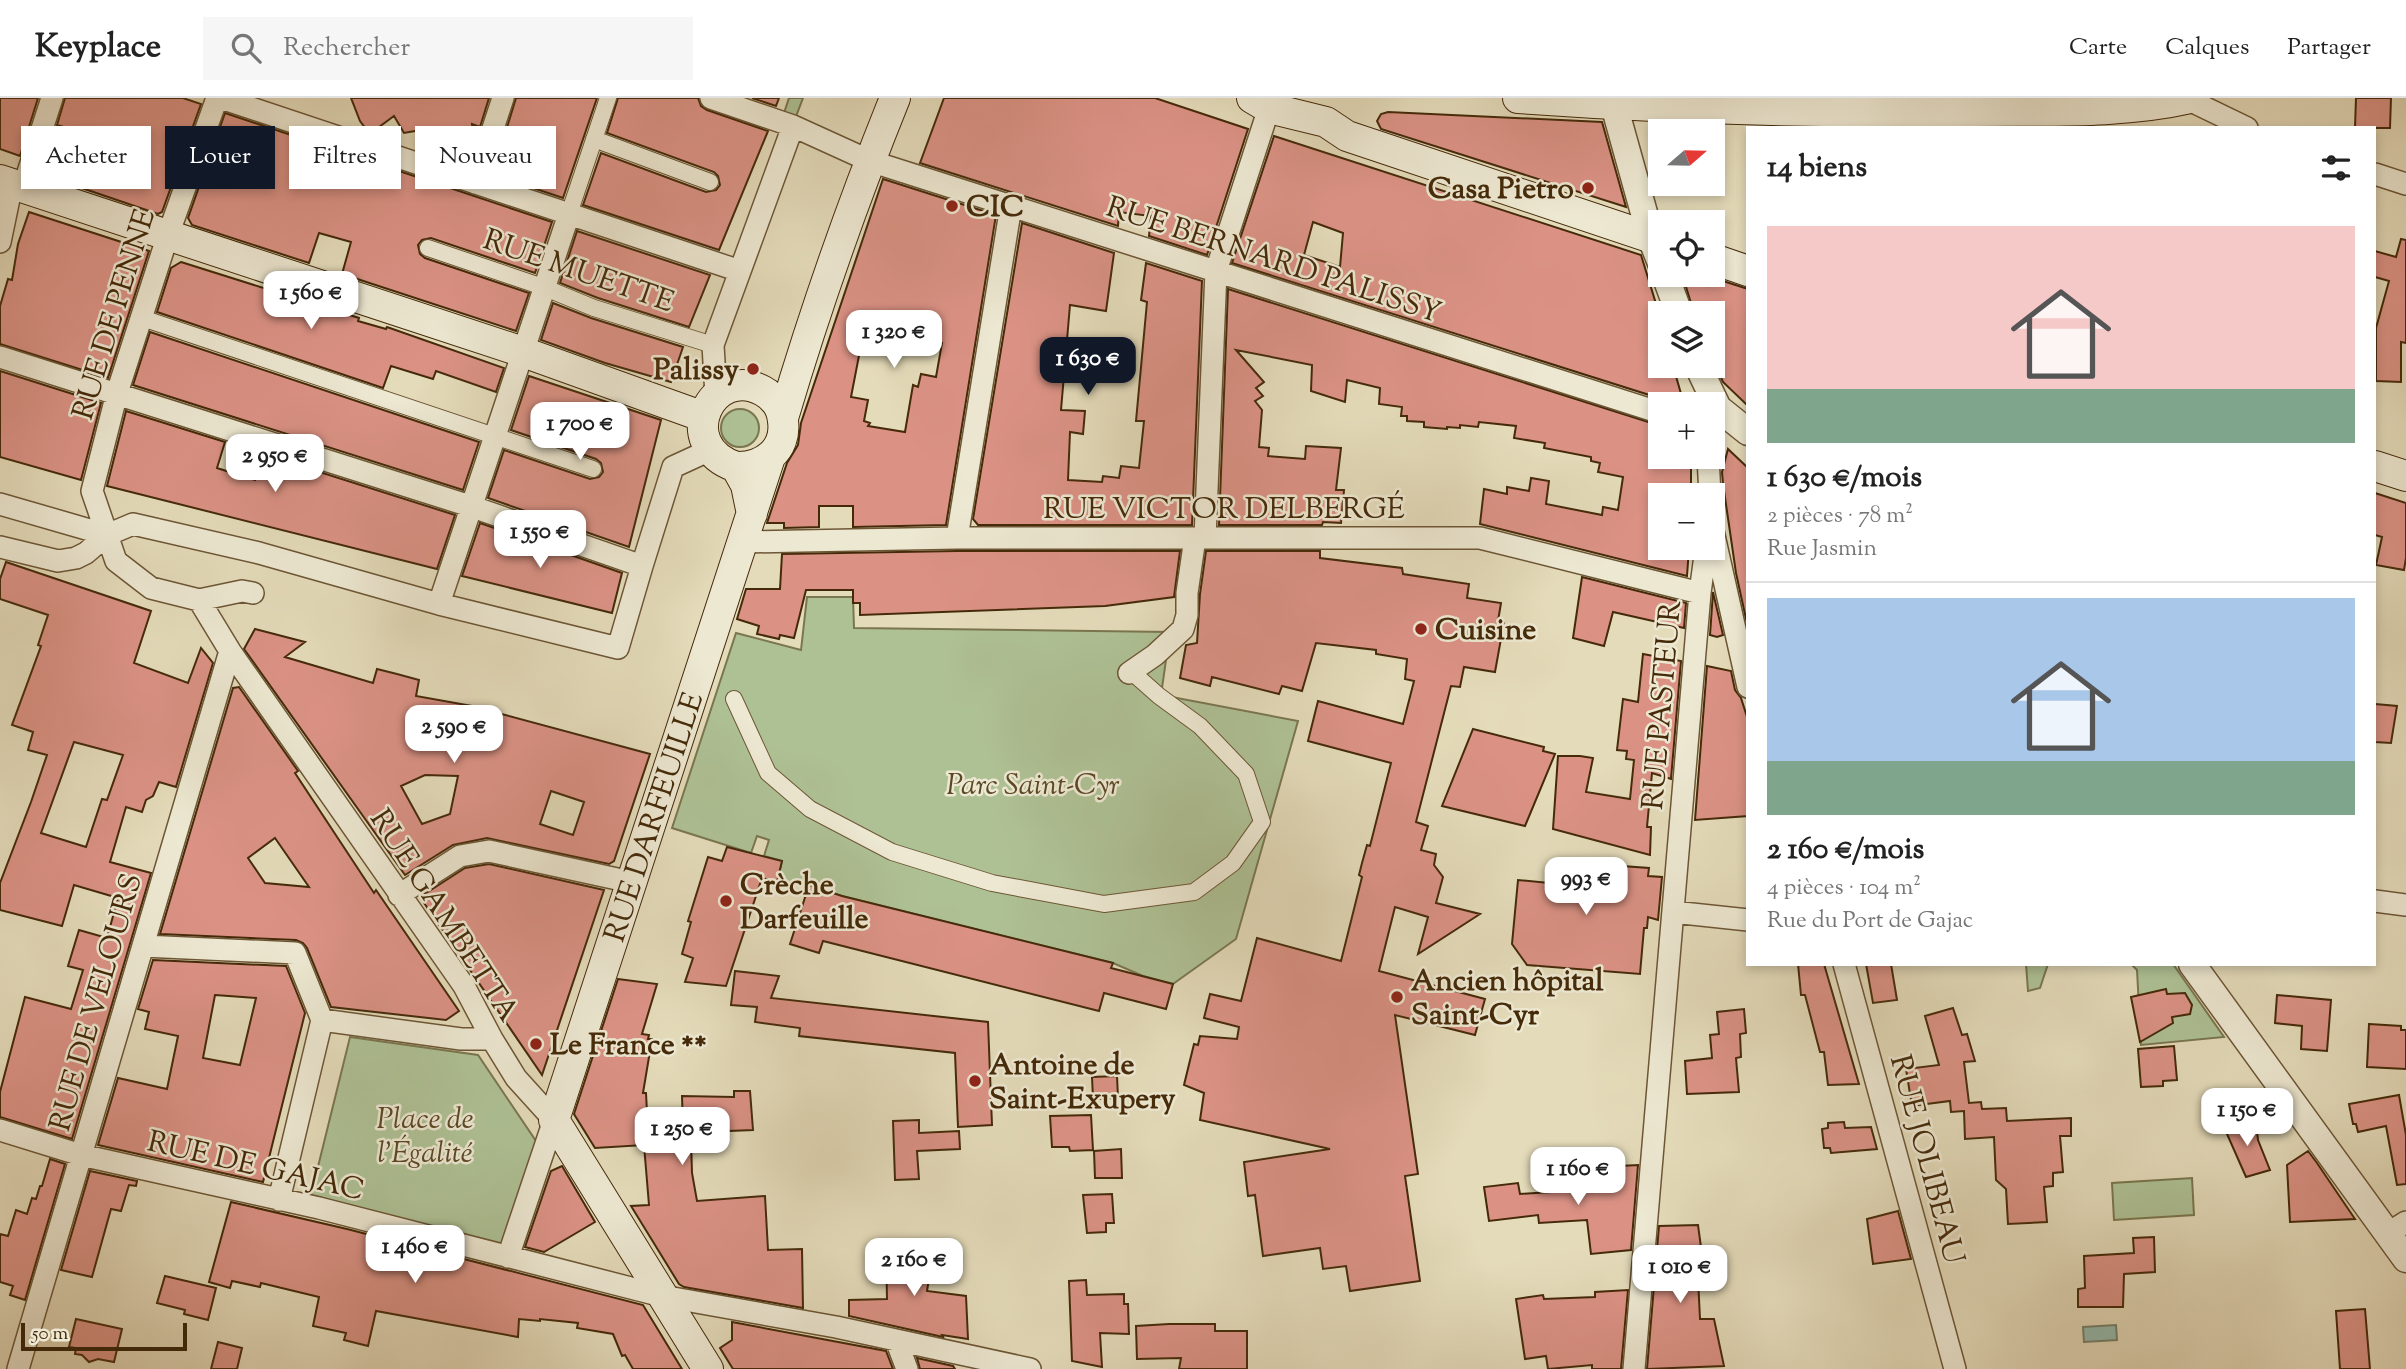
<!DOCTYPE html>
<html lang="fr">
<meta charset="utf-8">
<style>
body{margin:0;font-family:"Sorts Mill Goudy",serif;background:#f6f6f6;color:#222;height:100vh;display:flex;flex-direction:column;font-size:26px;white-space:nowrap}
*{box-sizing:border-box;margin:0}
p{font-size:23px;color:#767676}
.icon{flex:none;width:38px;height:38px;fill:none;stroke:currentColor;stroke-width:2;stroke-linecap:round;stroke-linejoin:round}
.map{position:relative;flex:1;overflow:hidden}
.panel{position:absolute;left:1746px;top:28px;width:630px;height:840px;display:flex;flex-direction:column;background:#fff;border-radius:0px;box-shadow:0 4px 10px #0003}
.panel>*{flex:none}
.hud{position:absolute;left:21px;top:28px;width:665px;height:63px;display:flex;gap:14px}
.needle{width:46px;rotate:70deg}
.tools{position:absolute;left:1648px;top:21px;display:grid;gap:14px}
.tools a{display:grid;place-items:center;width:77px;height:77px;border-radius:0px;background:#fff;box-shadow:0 4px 10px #0003;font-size:35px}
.scale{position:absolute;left:21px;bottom:18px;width:166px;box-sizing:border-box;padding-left:7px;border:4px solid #452a09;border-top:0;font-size:19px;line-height:24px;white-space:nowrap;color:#452a09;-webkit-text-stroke:5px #ede8d2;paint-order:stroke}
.price{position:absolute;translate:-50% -60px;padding:0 16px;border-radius:14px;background:#fff;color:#222;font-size:23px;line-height:46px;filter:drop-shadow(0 2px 4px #0008)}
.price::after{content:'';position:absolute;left:50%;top:42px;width:21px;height:16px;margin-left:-10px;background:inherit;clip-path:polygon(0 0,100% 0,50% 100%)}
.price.current{background:#111827;color:#fff}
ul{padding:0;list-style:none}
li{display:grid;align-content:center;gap:14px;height:371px;padding:0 21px}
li+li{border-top:2px solid #e0e0e0}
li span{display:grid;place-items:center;height:217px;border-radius:0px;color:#555}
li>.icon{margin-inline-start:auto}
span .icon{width:126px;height:126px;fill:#fffc;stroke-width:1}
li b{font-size:30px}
h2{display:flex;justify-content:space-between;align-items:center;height:84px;padding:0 21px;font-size:30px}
.pill{padding:0 24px;border-radius:0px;background:#fff;box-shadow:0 4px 10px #0003;font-size:24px;line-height:63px}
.pill.current{background:#111827;color:#fff}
header{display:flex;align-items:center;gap:42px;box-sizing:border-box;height:98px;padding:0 35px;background:#fff;border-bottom:2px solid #e0e0e0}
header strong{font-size:33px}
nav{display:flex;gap:38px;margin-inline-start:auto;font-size:24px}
.search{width:490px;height:63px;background:#f6f6f6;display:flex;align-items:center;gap:18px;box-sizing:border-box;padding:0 24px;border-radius:0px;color:#767676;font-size:26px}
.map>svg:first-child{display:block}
.green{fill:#aec195;stroke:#7a764f;stroke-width:2}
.water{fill:#95bbb0;stroke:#75816d;stroke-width:2}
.building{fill:#db9285;stroke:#452a09;stroke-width:2;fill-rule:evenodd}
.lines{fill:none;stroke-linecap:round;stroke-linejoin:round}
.pedestrian-casing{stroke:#6d5635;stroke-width:18}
.minor-casing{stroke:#6d5635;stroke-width:24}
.tertiary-casing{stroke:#6d5635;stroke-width:29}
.secondary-casing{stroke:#452a09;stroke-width:32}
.pedestrian{stroke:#ede8d2;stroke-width:16}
.minor{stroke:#ede8d2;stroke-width:21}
.tertiary{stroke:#ede8d2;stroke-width:26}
.secondary{stroke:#ede8d2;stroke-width:30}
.poi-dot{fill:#8f2418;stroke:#ede8d2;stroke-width:2.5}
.labels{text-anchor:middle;stroke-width:5;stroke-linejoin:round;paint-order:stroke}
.poi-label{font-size:30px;font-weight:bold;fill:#452a09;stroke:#ede8d2;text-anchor:start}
.street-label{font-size:30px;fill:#452a09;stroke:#ede8d2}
.park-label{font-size:30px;font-style:italic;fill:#5a4825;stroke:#ede8d2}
</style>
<header>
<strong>Keyplace</strong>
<div class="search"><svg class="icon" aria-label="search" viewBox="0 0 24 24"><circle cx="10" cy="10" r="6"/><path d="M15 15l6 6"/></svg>Rechercher</div>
<nav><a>Carte</a><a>Calques</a><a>Partager</a></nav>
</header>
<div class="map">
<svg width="2406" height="1271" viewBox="0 0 2406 1271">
<rect width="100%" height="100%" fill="#e4dbba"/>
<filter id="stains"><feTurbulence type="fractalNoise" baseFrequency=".00286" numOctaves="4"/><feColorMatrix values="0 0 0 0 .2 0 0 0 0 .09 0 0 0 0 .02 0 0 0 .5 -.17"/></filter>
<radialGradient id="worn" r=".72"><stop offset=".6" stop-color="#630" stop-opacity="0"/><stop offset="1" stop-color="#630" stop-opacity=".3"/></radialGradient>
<path class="green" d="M789,0H803L795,21L783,18Z
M721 330a19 19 0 1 1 38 0a19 19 0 1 1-38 0Z
M807,499H853L854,530L1170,534L1161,597L1298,623L1236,841L1173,886L1143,878L1113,865L838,797L809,787L777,784L782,763L764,758L769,742L757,738L751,755L672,730L736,535L801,552Z
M2026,866H2048L2040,890L2028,893Z
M2131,866H2173L2224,939L2141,947L2137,872Z
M350,939L478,957L538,1046L506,1148L311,1097Z
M2192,1080L2194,1117L2114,1122L2112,1085Z"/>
<path class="water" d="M2116,1227L2117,1242L2084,1244L2083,1229Z"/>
<path class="building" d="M0,0H38L20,58L0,51Z
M65,0H183L201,6L162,114L158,116L70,86L74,74L69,73L83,35L57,27Z
M351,0H489L480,29L472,26L474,47L442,37L441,41L415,33L404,35L394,18L379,29L366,31L360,23Z
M516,0H597L563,100L500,79L514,39L505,36Z
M618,0H698L701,8L707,12L768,33L719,152L583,107L601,55L706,94L716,92L720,87L718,78L714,74L607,35Z
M752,0H779L776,8Z
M944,0H1155L1248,31L1207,157L1149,138L1151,118L1119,114L1118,128L920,65Z
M2356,0H2391L2390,30H2355Z
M1388,14L1602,24L1626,109L1381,31L1377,23L1381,16Z
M225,15L552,124L535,175L431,140L422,142L418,147L420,156L425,160L529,195L516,233L342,176L351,144L319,135L309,165L192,127L188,120Z
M1274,38L1641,157L1661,222V268H1673L1684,306H1671L1665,302L1232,165ZM1313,124L1343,135L1340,169L1304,157Z
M883,81L996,117L946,427L853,429V408H819V429L784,430V425H767L787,365L798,347L801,325ZM880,225L931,237L930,242L942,245L936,279L921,276L918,289L913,287L905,334L868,328L870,325L864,323L868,302L851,299L862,242L873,245Z
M29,114L149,153L108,280L0,246V208L8,181L12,182L18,146Z
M1022,125L1114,155L1106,213L1070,207L1061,312L1085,313L1083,336L1070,334L1068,382L1102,384L1103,378L1119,380L1121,368L1139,370L1144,323H1136L1147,204L1141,202L1146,165L1202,183L1192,427H978L973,421Z
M577,133L710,177L689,229L598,200L560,185Z
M2401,141L2406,142V245L2401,244V284L2376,283V230L2389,183L2375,179V153L2396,159Z
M181,164L359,220L358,223L386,231L387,229L504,270L496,294L436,273L433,281L391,268L383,290L157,214L171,170Z
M1683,179L1708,188L1711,182L1716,185L1717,181L1748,191V308L1723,284L1713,263V215H1694Z
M1228,191L1661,328V359H1691V397H1661V450H1689L1687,478L1480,426L1484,391L1507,396V389L1529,393L1531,380L1549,383L1546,406L1602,417L1603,409L1618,412L1623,379L1598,374L1600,365L1591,363V359L1544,350L1545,345L1514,340L1516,328L1479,324L1478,329L1460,327V330L1447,329V331L1424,329V324L1407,323V318H1401L1402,309L1379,306L1380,290L1347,282L1345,304L1311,293L1312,267L1236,252L1264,284L1256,290L1263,298L1255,303L1262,312L1259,349L1269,350L1268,358L1305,361L1306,348L1341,350L1336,392H1344L1341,425L1323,424L1322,427H1219Z
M553,205L591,220L683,249L671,284L605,265L541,242Z
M150,234L479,344L463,392L133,287Z
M0,273L101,305L81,382L0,359Z
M529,278L661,322L629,449L488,400L504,352L590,381L599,379L603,374L601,365L596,361L511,332Z
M126,313L225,344L217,370L255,382L263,356L455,417L437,471L107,388Z
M1728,351L1748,370V530L1736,475L1723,386L1722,374Z
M2375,395L2406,405V460L2404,472L2376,467L2382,439L2375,437Z
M480,425L622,475L612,515L462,478Z
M957,453H1180L1174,499L1105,508L860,517V505H853V492H806L794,540L780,537L779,541L757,536L759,528L737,521L746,491H780L782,456Z
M1206,453H1320V460L1402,470L1403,476L1469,486L1467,500L1501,505L1498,523L1504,524L1495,574L1464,569L1460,589L1451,588L1416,724L1428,728L1421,752L1436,756L1434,767L1443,779L1436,805L1480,816L1418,856L1428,819L1395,809L1379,873L1485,901L1475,937L1395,917L1418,1076L1405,1078L1420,1183L1350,1193L1346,1168L1323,1171L1320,1150L1263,1158L1255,1097L1248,1098L1244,1064L1330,1051L1200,1022L1204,995L1184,987L1194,946L1198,947L1200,938L1237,941L1239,929L1204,920L1210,896L1241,903L1257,840L1341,863L1362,779L1359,777L1362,765L1367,747L1370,748L1391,665L1308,643L1318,603L1403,626L1414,583L1405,581L1407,561L1376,556V552L1316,545L1302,593L1282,588L1279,596L1212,579L1210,588L1180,580L1186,547L1197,545L1200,496Z
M6,464L151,513L134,565L188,585L201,550L213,565L176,689L159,684L153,698L146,702L142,714L126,709L110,764L151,775L72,1041L0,1019V994L25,899L71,911L83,872L68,868L79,832L107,840L118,800L74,787L62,828L0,812V785L31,704L47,657L28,652L33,634L12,627L41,548L38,547L48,517L0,501V481ZM74,644L123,657L107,702L102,701L86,749L41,735Z
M1582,479L1686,505L1684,530L1613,514L1604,548L1573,540Z
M1713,494L1723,537L1717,539L1710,537Z
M255,531L305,544L285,559L373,585L377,571L397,576L419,582L416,598L472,608L650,656L614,763L609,766L487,740L453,747L405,777L244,551ZM425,677L458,678L450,716L422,726L401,688ZM551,693L584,704L573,737L540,726Z
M1643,556L1681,563L1671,681L1652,675L1647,729H1651L1650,757L1553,731L1558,658H1580L1593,660L1586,694L1630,701L1634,662L1626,661L1627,653L1617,652L1623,601L1638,604Z
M1707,568L1731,573L1735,592L1741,600L1748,622V718L1695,722Z
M239,589L298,673L295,675L374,795L376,792L459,913L446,922L331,909L307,850L303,845L296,842L160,836L233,590ZM275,740L309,789L265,785L248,760Z
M2375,606L2397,608L2391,645L2375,644Z
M1473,631L1544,649L1543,653L1555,656L1525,728L1442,708Z
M727,749L782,763L777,784L762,780L726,888L685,884L693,860L682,856L691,824L688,823L708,759L722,763Z
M1551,763L1649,770L1648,778L1662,779L1658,822L1648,819L1647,830H1644L1640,876L1527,867L1512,846L1518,782L1549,785Z
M489,766L604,792L542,977L420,799L465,770Z
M809,787L842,798L1113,865L1111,870L1173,886L1166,911L1104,895L1099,913L823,843L819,855L790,846Z
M153,862L286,868L305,915L263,1084L98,1047L118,980L167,991L178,938L145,931L149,914L138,911ZM215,897L256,900L240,967L203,960Z
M1798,866H1824L1859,986L1828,987L1824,954H1820L1805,897H1801Z
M1866,866H1891L1897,902L1873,905Z
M735,873L779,878L771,900L988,924L992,1027L958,1029L955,955L799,938L800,930L755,924L757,909L731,907Z
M618,881L657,886L642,936L649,937L648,941H652L643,995H646L648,1033L683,1029L682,998L734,999V993H750L753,1032L704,1034V1042L691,1043L692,1075L697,1103L765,1098L768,1152L802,1151L803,1210L684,1189L679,1186L631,1108L649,1107L644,1047L595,1050L574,1016Z
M2166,891L2167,896L2185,895L2192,907L2190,916L2172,919L2173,925L2140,944L2131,899Z
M2277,897L2331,902L2327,953L2301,951L2302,928L2275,925Z
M1953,910L1962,937L1967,936L1975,963L1964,964L1969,1005L1981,1004L1982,1011L2006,1010L2007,1023L2071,1020V1038H2060L2063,1074L2053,1075V1088L2044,1089L2047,1124L2008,1126L2006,1091L1996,1082L1994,1039L1965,1041L1964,1013L1951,1014L1950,1003L1912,1008L1906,971L1939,967L1925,918Z
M1744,911L1746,935L1740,936L1741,959L1736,960L1739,994L1687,996L1685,963L1712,960L1710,937L1719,936L1717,914Z
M2369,926L2401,928V932H2406V971L2367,969Z
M2174,948L2177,982L2163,983V988L2141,989L2138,951Z
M1117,978L1118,1000L1093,1001L1092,979Z
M2399,997L2406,1037V1086L2397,1087L2386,1028L2358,1034L2356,1026H2353L2349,1006Z
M1091,1017L1093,1052L1070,1053L1069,1049H1052L1050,1018Z
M919,1022V1035L959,1033L960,1051L917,1053L919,1081L895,1082L893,1023Z
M1844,1024L1845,1030L1871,1029L1877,1051L1831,1055L1830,1050H1824L1822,1031L1828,1030V1025Z
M2256,1025L2258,1042L2270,1072L2246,1079L2223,1027Z
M1121,1051L1122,1080H1095L1094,1053Z
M2308,1053L2317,1065L2355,1121L2290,1124L2287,1067Z
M50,1061L65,1066L25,1202L10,1197L13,1188L0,1184V1136L8,1138L16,1112L27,1116L32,1100L36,1101L40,1088H42Z
M1638,1067L1631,1152L1591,1156L1587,1122L1539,1125L1538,1117L1489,1123L1484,1089L1518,1085L1520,1096L1598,1091L1597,1075H1600V1069Z
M562,1068L595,1124L544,1154L525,1149L551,1073Z
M90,1073L137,1083L136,1088L129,1087L121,1113L111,1111L92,1179L61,1172Z
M1112,1096L1114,1125H1106V1134L1087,1135L1083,1097Z
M231,1104L347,1131L643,1207L682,1271H633L625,1257L622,1258L613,1236L577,1230L578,1225L540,1221V1223L519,1221L518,1239L376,1213L368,1248L344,1242L346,1235L313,1228L319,1199L261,1185L260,1189L232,1183L230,1190L209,1184Z
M1898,1113L1911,1161L1873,1166L1867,1121Z
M1698,1127L1705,1179L1698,1180L1700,1221H1714L1724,1268L1647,1271L1659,1128Z
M2154,1139L2155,1174L2124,1176L2123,1209H2078V1191L2085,1190L2084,1158L2134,1155L2133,1140Z
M923,1148L924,1156H933L927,1193L966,1198L968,1241L942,1237L943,1239L849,1218V1202L887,1201L886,1149Z
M165,1178L216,1190L208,1222L184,1216L185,1212L157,1205Z
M1086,1182L1087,1197L1124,1196V1206H1128L1129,1236L1100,1235L1102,1269L1072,1263L1069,1183Z
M1628,1192L1621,1271H1592V1267L1548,1271L1546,1258L1525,1261L1516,1201L1543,1197L1544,1201L1595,1199V1194Z
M2365,1211L2370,1271H2340L2336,1213Z
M76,1221L122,1231L114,1264L98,1261L89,1264L82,1257L75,1256L76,1250L69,1249Z
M732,1224L886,1253L893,1271H733L720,1250L732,1242Z
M1169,1226H1215V1233H1247V1271H1179L1181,1260L1137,1261L1136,1228Z
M218,1244L242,1250L237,1271H211Z
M917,1260L953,1268L955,1271H920Z"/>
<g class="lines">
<g class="pedestrian-casing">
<path id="pedestrian" d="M594,41L710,84
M569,116L608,0
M428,150L543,189L594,210L713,247
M142,220L593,371
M734,601L768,675L810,711L892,754L992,785L1104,806L1194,794L1233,765L1262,724L1246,676L1200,628L1159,598L1133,575H1129"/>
</g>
<g class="minor-casing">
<path id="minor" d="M217,0L168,137L117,295L92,393L116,463L151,490L199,502L242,493L253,495
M221,0L740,173
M711,0L793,28L870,63L1661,315
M2187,1L2247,30
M2375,76L2406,86
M475,85L503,0
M23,90L52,0
M0,144L12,86
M0,259L470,408L642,468L673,369L710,352
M716,298L713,247L793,28
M1708,359L1710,397
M0,406L107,437
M1713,433L1748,589
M957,440L1011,108
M1205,440L1216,173L1269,10
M742,444L957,440H1480L1700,495
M0,449L58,463L76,460L86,455L107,437L133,426L259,455L439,506L618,550L642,468
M199,502L230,553L464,888L492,941L516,980L554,1022L508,1159
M439,506L569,116
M1129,575L1155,557L1183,531L1187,517V495L1195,440
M399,797L460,758L489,753L631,784
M2375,803L2406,807
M1673,814L1748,822
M143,848L295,855L322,922L279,1102
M1844,866L1955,1271
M322,922L461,941H492
M0,1032L81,1057L319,1110L662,1198L836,1229L1030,1271
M2387,1136L2406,1124
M896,1242L907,1271
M18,1271L230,553
M1634,1271L1700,495L1706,450"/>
</g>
<g class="tertiary-casing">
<path id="tertiary" d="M1614,7L1651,140L1661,165
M1665,177L1679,215
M1698,268L1718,310L1748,334
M2192,866L2406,1161"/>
</g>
<g class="secondary-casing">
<path id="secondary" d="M1252,0L1269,10L1326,24L1347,38L1661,143
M1518,0C1670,11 1822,15 1974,13C2046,12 2121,16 2191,0
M0,82L523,254L704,319
M1713,161L1748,173
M783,320C815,212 853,104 895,0
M2375,368L2406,378
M736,369C763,370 787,352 783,323C782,310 774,299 763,293C712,265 672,347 736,369L746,387L752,416
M708,1271L554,1022L770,359"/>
</g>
<use href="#pedestrian" class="pedestrian"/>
<use href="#minor" class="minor"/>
<use href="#tertiary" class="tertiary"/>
<use href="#secondary" class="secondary"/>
</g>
<g class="poi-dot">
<circle cx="1588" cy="90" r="7"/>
<circle cx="952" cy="108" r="7"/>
<circle cx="753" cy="271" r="7"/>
<circle cx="1421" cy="531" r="7"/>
<circle cx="726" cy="803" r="7"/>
<circle cx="1397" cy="899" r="7"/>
<circle cx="536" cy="946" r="7"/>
<circle cx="975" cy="983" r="7"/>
</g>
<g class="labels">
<g class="poi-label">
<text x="1574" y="100" text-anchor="end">Casa Pietro</text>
<text x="966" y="118">CIC</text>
<text x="739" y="281" text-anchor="end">Palissy</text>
<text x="1435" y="541">Cuisine</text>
<text x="740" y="796">Crèche<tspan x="740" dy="34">Darfeuille</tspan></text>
<text x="1411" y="892">Ancien hôpital<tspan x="1411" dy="34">Saint-Cyr</tspan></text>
<text x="550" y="956">Le France **</text>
<text x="989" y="976">Antoine de<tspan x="989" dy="34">Saint-Exupery</tspan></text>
</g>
<g class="street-label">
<text transform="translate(1274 161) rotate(18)" y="10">RUE BERNARD PALISSY</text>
<text transform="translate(579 172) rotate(19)" y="10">RUE MUETTE</text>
<text transform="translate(113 216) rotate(-73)" y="10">RUE DE PENNE</text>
<text x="1224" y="420">RUE VICTOR DELBERGÉ</text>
<text transform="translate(1661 607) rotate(-85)" y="10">RUE PASTEUR</text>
<text transform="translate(653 719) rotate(-72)" y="10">RUE DARFEUILLE</text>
<text transform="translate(445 817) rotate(57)" y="10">RUE GAMBETTA</text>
<text transform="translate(95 904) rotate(-74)" y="10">RUE DE VELOURS</text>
<text transform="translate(1928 1061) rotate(75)" y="10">RUE JOLIBEAU</text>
<text transform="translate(256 1067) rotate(13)" y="10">RUE DE GAJAC</text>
</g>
<g class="park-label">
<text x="1033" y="696">Parc Saint-Cyr</text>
<text x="425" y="1030">Place de<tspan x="425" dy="34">l'Égalité</tspan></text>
</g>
</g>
<rect width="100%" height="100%" filter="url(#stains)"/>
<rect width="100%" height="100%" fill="url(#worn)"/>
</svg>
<div class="tools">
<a><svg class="needle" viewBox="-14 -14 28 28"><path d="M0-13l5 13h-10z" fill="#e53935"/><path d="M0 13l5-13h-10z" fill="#767676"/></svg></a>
<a><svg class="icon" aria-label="locate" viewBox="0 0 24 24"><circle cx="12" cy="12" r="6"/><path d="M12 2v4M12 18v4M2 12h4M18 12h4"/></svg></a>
<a><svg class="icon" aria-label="layers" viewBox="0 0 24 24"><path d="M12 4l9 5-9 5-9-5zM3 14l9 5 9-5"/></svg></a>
<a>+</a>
<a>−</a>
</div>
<div class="scale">50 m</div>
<b class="price" style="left:311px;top:233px">1 560 €</b>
<b class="price" style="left:894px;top:272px">1 320 €</b>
<b class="price current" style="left:1088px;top:299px">1 630 €</b>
<b class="price" style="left:580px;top:364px">1 700 €</b>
<b class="price" style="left:275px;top:396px">2 950 €</b>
<b class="price" style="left:540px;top:472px">1 550 €</b>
<b class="price" style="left:454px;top:667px">2 590 €</b>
<b class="price" style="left:1586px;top:819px">993 €</b>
<b class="price" style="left:2247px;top:1050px">1 150 €</b>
<b class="price" style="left:682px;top:1069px">1 250 €</b>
<b class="price" style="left:1578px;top:1109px">1 160 €</b>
<b class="price" style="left:415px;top:1187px">1 460 €</b>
<b class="price" style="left:914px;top:1200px">2 160 €</b>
<b class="price" style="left:1680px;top:1207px">1 010 €</b>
<div class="hud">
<a class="pill">Acheter</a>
<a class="pill current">Louer</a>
<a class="pill">Filtres</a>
<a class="pill">Nouveau</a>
</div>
<section class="panel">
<h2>14 biens<svg class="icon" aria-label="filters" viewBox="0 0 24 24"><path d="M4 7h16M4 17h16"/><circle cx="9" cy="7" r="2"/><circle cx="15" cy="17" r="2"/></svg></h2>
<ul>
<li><span style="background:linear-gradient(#f6c9c9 75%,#7fa58c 0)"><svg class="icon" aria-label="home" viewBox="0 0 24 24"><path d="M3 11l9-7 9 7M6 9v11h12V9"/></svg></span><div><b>1 630 €/mois</b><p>2 pièces · 78 m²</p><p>Rue Jasmin</p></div></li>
<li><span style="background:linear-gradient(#a9c7e8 75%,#7fa58c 0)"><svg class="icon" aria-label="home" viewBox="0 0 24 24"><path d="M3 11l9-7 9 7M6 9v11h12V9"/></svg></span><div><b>2 160 €/mois</b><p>4 pièces · 104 m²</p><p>Rue du Port de Gajac</p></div></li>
</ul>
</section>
</div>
